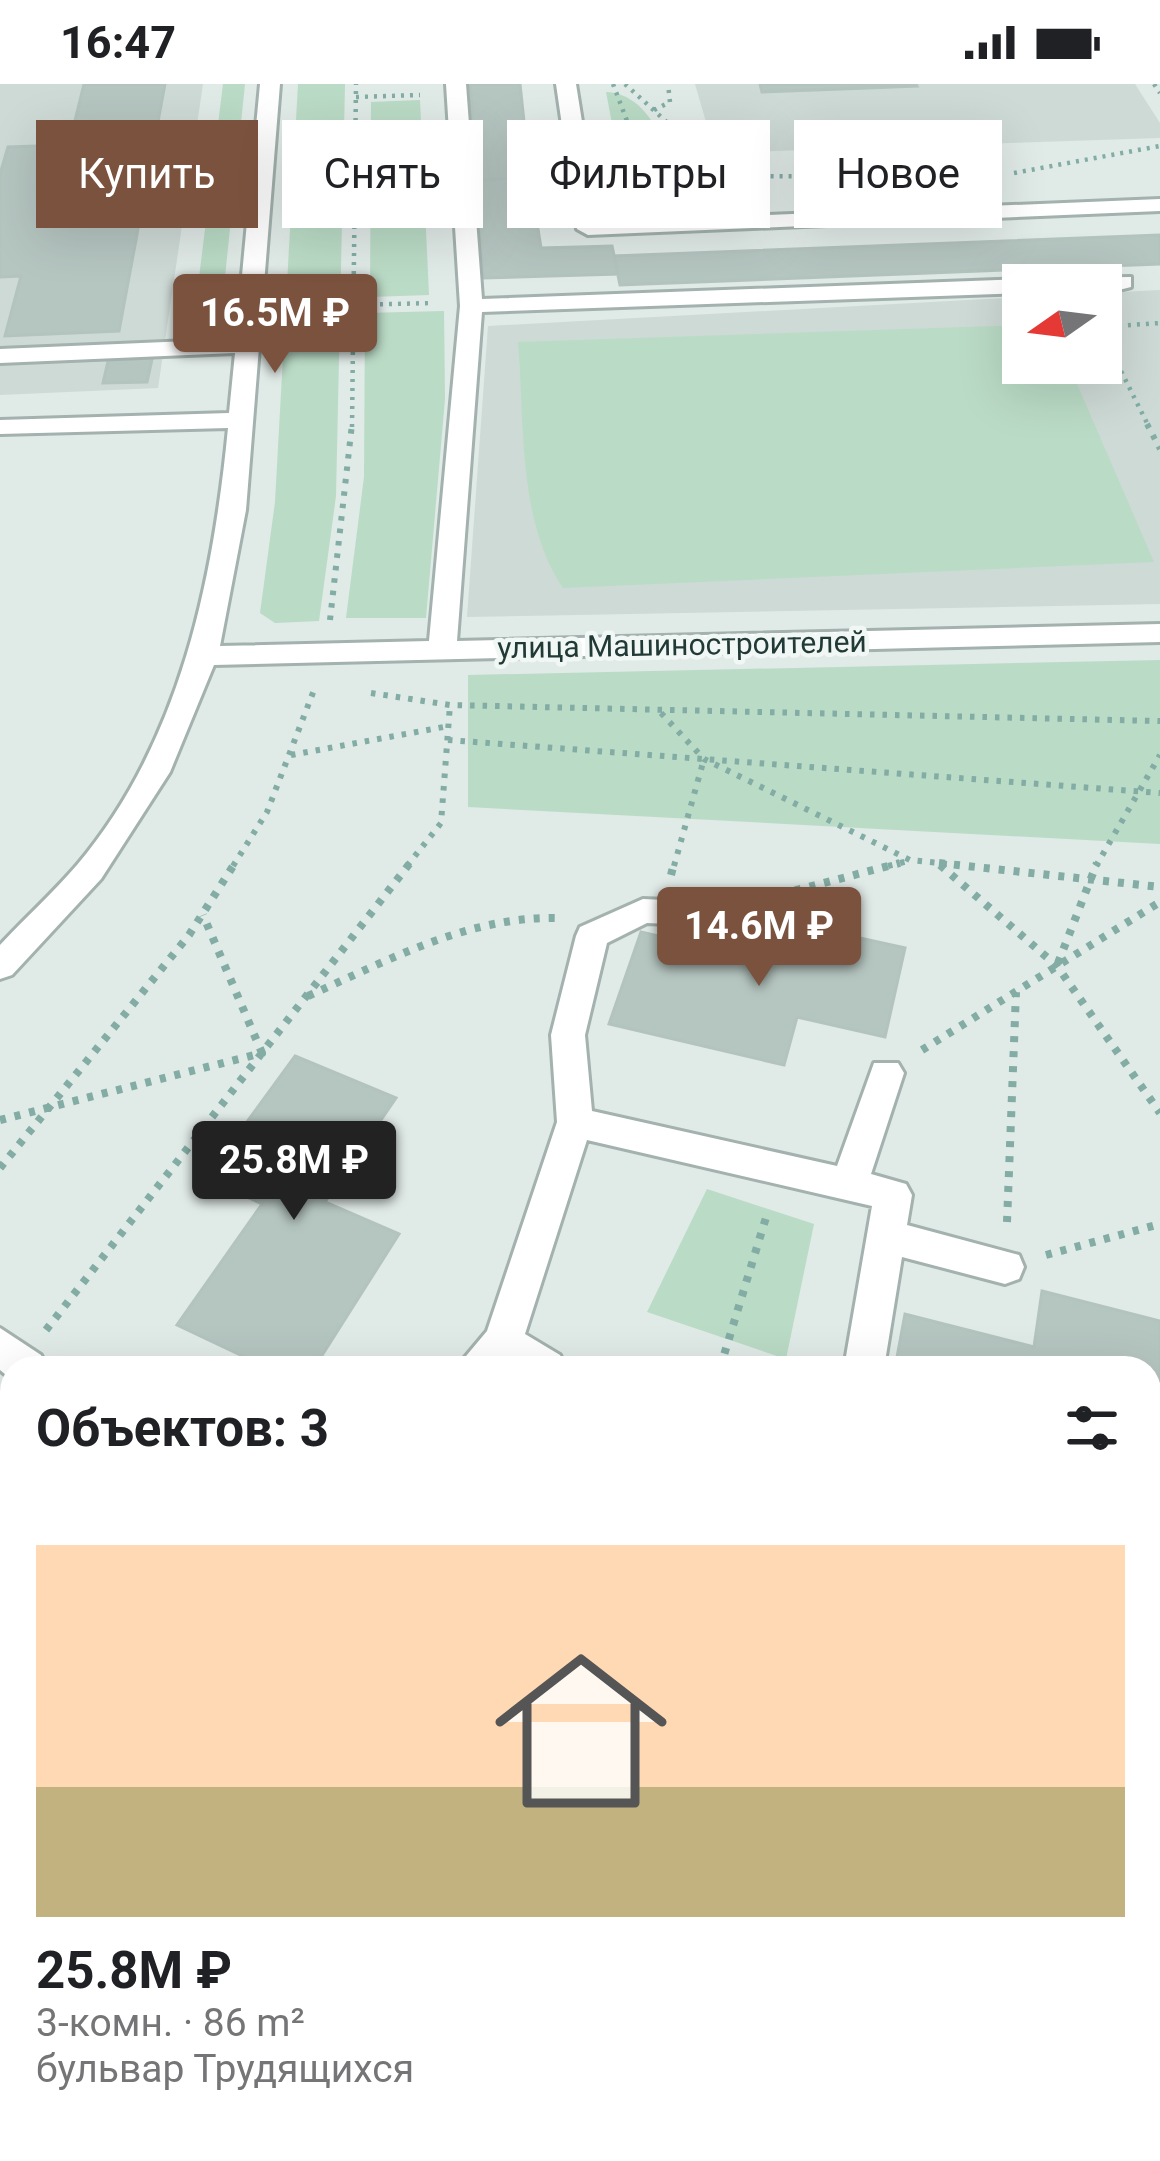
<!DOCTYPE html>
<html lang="ru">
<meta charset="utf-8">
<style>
body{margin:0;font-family:Roboto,sans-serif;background:#f2f2f2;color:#202124;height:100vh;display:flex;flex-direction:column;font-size:45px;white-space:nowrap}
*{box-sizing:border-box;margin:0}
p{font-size:39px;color:#757577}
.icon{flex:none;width:66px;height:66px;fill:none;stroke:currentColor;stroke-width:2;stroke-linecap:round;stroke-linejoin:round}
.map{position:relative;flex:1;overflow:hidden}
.drawer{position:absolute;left:0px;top:1272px;width:1161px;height:807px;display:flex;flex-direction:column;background:#fff;border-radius:36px 36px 0 0;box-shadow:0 12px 48px #0002}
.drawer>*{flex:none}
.hud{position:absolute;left:36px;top:36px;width:1089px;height:108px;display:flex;gap:24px}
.needle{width:78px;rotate:256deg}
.tools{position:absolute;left:1002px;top:180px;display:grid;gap:24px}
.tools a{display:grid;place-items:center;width:120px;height:120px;border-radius:0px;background:#fff;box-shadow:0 12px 48px #0002;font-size:60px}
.price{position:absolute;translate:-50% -102px;padding:0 27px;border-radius:12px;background:#7b523e;color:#fff;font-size:39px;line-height:78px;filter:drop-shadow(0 3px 6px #0008)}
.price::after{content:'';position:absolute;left:50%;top:72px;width:36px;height:27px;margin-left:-18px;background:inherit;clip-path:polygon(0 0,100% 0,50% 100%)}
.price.active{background:#222;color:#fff}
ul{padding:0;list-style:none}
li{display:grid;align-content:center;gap:24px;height:636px;padding:0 36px}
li+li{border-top:3px solid #e0e0e0}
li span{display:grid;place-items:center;height:372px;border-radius:0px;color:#555}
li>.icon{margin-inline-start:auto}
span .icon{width:216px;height:216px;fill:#fffc;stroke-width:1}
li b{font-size:51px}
h2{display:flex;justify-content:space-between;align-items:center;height:144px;padding:0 36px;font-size:51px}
.tag{padding:0 42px;border-radius:0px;background:#fff;box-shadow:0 12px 48px #0002;font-size:42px;line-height:108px}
.tag.active{background:#7b523e;color:#fff}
.status{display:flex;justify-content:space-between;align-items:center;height:84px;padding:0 60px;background:#fff;direction:ltr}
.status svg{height:33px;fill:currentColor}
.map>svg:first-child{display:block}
.built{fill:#cedad6}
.green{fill:#badbc6}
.building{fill:#b5c5c0;stroke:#b3c3be;stroke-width:3}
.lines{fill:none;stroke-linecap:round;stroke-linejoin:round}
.minor-casing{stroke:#a3b2ae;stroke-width:6}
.path-far3{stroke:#82aca4;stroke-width:4.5;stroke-dasharray:3 6;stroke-linecap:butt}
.path-far2{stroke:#82aca4;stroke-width:6;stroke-dasharray:4.5 8;stroke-linecap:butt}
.path-far1{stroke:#82aca4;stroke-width:8;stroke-dasharray:6 9;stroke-linecap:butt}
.path{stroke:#82aca4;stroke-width:9;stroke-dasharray:8 12;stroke-linecap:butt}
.minor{fill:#fff;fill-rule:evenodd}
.labels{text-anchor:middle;stroke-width:9;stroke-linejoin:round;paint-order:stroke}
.far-street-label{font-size:30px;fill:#223a36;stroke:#f0f7f4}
</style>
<div class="status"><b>16:47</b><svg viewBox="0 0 49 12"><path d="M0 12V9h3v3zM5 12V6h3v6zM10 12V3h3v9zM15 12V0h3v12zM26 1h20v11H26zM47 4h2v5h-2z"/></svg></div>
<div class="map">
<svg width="1160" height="2077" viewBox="0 0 1160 2077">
<rect width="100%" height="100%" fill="#e0eae7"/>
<path class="built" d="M0,0H203L158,304L0,311Z
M695,0H1135L1160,39V54L715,69Z
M1160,206V520L467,533L488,242L1023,213V279H1101V209Z"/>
<path class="green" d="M223,0H245L220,241L193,242Z
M298,0H345L336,412L319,537L275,539L260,529L275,418Z
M606,8C626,9 640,20 651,36L647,43L652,54L682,73L678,84L633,91L620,81Z
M420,16L429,211L370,213L371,18Z
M444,227L445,315L426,534H346L364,393L365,229Z
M1023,241V279H1068L1154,478L563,504C517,436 525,338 518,258Z
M1160,576V760L468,723V591Z
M707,1105L814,1140L786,1275L647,1228Z
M140,2067H399L413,2077H134Z"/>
<path class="building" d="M84,0H165L119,247L5,252L21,192L0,193V90L8,63L69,61Z
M470,0H520L530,94L477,96Z
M760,0H916L917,2L762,8Z
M530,94L541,164L612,162L618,190L483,194L477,96Z
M1160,151V180L620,201L614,172Z
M153,271L147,298L103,299L109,273Z
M759,832L905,864L885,953L797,933L784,981L609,940L641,848L746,872Z
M295,972L396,1014L325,1118L399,1150L314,1284H268L177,1241L262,1120L206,1094Z
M1042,1207L1160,1237V1364L1149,1362V1284H895L905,1230L1034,1263Z
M12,1700V1916L0,1934V1717Z
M1149,2053L1160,2059V2077H837L821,2067H1149Z"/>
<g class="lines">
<g class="minor-casing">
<path id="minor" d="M260,0H280L246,426L220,562L429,557L460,222L446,0H466L482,215L1023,195L1034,201H1023V209L482,228L457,557L1160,540V558L214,581L170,688L101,795L12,891L0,895V861C25,834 53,809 77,781C180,659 213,498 228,344L0,350V336L229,329L235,269L0,279V265L236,255Z
M556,0H576L598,138L1160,115V127L588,151L577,145Z
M1131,193V203L1123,205L1035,201L1046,194Z
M643,815L731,819L747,831L731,843L647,839L607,859L585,951L592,1027L837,1082L874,979H898L904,989L871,1090L906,1100L912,1111L907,1141L1019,1171L1024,1183L1019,1195L1005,1200L902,1173L884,1284H844L872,1122L587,1056L525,1250L560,1271L566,1284H456L487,1247L557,1038L551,951L576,852L580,843Z
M0,1244L41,1271L47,1284H12V1296L0,1286Z
M12,1497V1552L0,1557V1502Z
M1149,1694L1160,1699V1763L1149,1758Z
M12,2062V2067H64L60,2077H6Z
M415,2067H478L482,2077H419Z"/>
</g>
<path class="path-far3" d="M613,0L655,111
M625,0L703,71L680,107
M1154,0L1160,9
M356,13L420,11
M654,26L670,18L668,0
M703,71L751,92L901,93
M1014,89L1160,62
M688,95L750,92
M353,221L433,219
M1101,243L1160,239
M1101,247L1149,343
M352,343L356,0"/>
<path class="path-far2" d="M1147,340L1160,365
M330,536L352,340
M371,609L450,621L1160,637
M661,629L704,675L910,776L967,782
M448,656L1160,709
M291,671L449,642
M233,782L267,728L314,606
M407,782L441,739L450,621
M674,782L704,675
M888,782L908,777
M1096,782L1160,671"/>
<path class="path-far1" d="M939,779L1160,803
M940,781L1057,882L1160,1029
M671,791L674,779
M766,814L900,779
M1058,879L1097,779
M308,912C387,877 466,833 555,834
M922,966L1160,818
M0,1036L262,969L203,831
M0,1084L189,851L235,779
M1007,1138L1016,908
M1046,1171L1160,1140
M46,1246L410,779
M720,1284L768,1127"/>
<path class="path" d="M1149,1559L1160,1558
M1149,1898L1160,1904"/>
<use href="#minor" class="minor"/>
</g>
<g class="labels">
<g class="far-street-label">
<text transform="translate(682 561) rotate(-1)" y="10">улица Машиностроителей</text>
</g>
</g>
</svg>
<div class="tools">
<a><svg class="needle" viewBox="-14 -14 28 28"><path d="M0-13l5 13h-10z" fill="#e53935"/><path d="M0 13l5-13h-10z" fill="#757577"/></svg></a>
</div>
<b class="price" style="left:275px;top:292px">16.5M ₽</b>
<b class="price" style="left:759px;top:905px">14.6M ₽</b>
<b class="price active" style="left:294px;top:1139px">25.8M ₽</b>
<div class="hud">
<a class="tag active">Купить</a>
<a class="tag">Снять</a>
<a class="tag">Фильтры</a>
<a class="tag">Новое</a>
</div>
<section class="drawer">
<h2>Объектов: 3<svg class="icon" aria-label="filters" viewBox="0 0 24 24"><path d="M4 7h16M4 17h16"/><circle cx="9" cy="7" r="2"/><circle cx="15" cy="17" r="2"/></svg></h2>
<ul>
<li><span style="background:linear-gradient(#ffd9b3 65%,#c2b280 0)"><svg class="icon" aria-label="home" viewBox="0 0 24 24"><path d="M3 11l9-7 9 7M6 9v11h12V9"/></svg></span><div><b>25.8M ₽</b><p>3-комн. · 86 m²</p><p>бульвар Трудящихся</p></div></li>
</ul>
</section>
</div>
